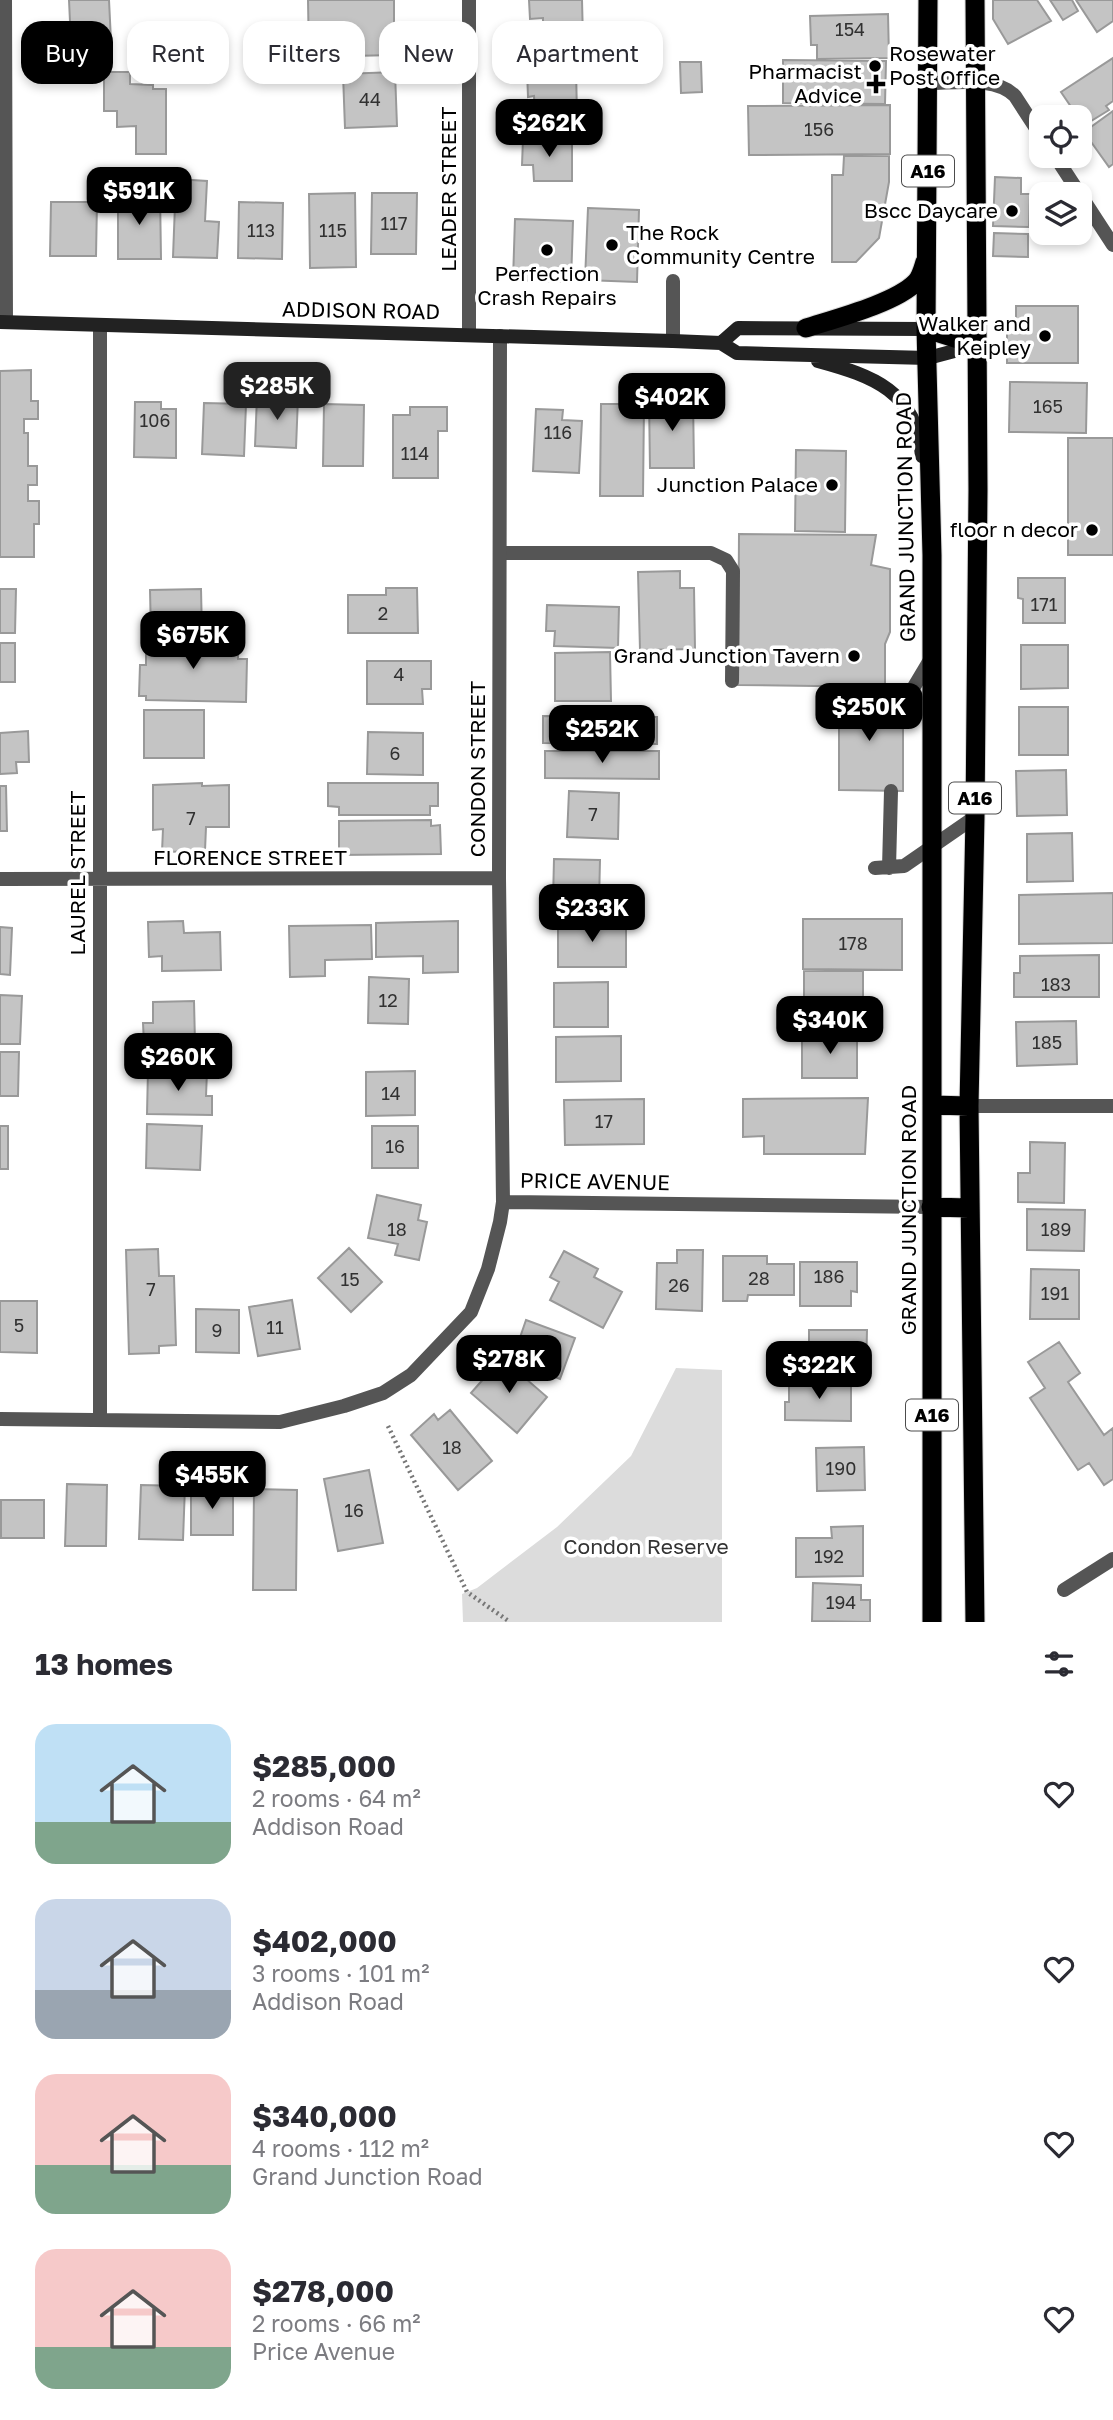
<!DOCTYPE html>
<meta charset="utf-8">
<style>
body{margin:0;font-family:"Golos Text",sans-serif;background:#f2f2f3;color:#2b2b33;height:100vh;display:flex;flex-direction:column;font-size:26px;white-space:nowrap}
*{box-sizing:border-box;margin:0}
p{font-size:23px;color:#7c7c81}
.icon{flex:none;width:38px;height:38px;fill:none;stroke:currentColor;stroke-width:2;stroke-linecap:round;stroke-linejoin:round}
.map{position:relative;height:1622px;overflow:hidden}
.drawer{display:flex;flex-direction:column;background:#fff;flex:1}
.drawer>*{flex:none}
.top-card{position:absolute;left:21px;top:21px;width:700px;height:63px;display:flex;gap:14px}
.buttons{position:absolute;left:1029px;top:105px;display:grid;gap:14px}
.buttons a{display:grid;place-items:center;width:63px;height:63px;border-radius:14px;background:#fff;box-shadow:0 4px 10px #0003;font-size:35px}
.price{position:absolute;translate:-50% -60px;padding:0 16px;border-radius:14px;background:#000;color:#fff;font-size:23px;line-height:46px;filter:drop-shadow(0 2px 4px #0008)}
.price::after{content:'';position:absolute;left:50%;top:42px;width:21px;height:16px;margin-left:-10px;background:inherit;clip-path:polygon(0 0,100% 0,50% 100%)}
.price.selected{background:#222;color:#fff}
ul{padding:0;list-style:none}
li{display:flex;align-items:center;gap:21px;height:175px;padding:0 35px}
li span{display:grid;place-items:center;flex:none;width:196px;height:140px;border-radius:21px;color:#555}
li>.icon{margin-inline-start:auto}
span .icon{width:84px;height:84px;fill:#fffc;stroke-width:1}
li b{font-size:30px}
h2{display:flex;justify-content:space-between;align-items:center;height:84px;padding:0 35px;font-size:30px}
.tag{padding:0 24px;border-radius:21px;background:#fff;box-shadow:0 4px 10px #0003;font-size:24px;line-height:63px}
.tag.selected{background:#000;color:#fff}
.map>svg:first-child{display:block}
.green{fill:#dcdcdc}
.building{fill:#c4c4c4;stroke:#999;stroke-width:2}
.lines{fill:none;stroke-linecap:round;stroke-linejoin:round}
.trunk-casing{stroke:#dbdbdb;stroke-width:21}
.path{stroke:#777;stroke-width:4.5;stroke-dasharray:2 3.5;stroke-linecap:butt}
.service{stroke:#555;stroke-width:14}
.minor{stroke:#555;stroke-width:14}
.secondary{stroke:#222;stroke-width:14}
.trunk{stroke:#000;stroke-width:19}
.poi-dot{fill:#000;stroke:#fff;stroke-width:2.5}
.labels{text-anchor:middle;stroke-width:7;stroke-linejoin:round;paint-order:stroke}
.number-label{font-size:18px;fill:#313131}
.shield{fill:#fff;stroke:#4c4c4c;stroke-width:2}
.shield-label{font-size:19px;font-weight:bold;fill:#000}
.poi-label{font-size:21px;fill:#000;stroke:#fff;text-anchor:end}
.street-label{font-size:21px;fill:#000;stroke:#fff}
.park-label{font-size:21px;fill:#333;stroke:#fff}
</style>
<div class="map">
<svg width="1113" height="1622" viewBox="0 0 1113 1622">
<rect width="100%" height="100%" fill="#fff"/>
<path class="green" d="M676,1368L722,1370V1622H463L462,1594L477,1588L557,1527L631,1456Z"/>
<path class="building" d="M69,0H109L111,41L71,43Z
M308,0H394V55L309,57Z
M529,0H582L583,40L543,41V18L530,19Z
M993,0H1037L1051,21L1008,44L993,19Z
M1050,0H1072L1078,11L1063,20Z
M1076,0H1113V21L1097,32Z
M888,14L889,58L817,59V45H811L810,16Z
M612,35H647L646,57L612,56Z
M1113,58V101L1106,106L1109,110L1083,126L1080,117H1078L1061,92Z
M783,60L886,61L885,104L783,103Z
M680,62H701L702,92L681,93Z
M576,68L577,116L535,117L534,96L528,97L527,70Z
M104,72H130V84L153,85V89H166V154H136V126L117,127V111H104Z
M395,72L397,126L345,128L343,74Z
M890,105V154L749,155L748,106Z
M1113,111V164L1109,167L1084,132Z
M523,139H572V181H534L533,165H522Z
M844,156H889V182L879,238L856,262H832V175H843Z
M995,177L1021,178V194H1030L1029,227L993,226Z
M176,179L207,181L205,221L219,222L217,258L173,257Z
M355,193L356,267L310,268L309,194Z
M372,193H417L416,254H371Z
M118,194H160L161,259H118Z
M51,202H97L96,256H50Z
M239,202L283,203L282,259L238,258Z
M588,208L639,210L637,282L585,280Z
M515,219L573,221L571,282L513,280Z
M994,233L1028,234V257L993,256Z
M1016,306H1078V363H1007V326H1016Z
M31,370V401H38V419H24V433H28V466H37V485H28V501H39V524H34V557H0V371Z
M1010,382L1087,383L1086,433L1009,432Z
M257,396L298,397L296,448L255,446Z
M693,397L694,468H650L649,398Z
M135,402H161V409H176V458L134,457Z
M204,403L246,404L244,456L202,454Z
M324,404L364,405L363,466H323Z
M601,404H644L643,496H600Z
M410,407H447V431H438V478H393V415H410Z
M536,409L563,410L562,420L582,421L579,473L533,471Z
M1068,438H1113V555H1068Z
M796,450L846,451L845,532L795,531Z
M739,534L876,535L871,565L890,569V632L885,644V687L738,685Z
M680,571V588H694L695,649L640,650L638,572Z
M1018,578H1065V623H1023V599L1018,598Z
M386,588H417L418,633H348V595H386Z
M0,589H16L15,633H0Z
M201,589L202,633L151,634L150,590Z
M547,605L619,607L618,648L554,646L555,631H546Z
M146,638L238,640V659H247L246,702L146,700V696H139L140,665H146Z
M0,643H15V682H0Z
M1021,645H1068V688L1021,689Z
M610,652L611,701H555V653Z
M367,661H431V689H422L423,704H367Z
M839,690H890V697L879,713L903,729V791L839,790Z
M1019,707H1068V755H1019Z
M144,710H204V758H144Z
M543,716L657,717V744L543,743Z
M28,731L29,762H16L17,773L0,774V733Z
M368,732L423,733V775L367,774Z
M545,751H659V779L545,778Z
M1066,770L1067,815L1017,816L1016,771Z
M202,783V786L229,785V827H206L205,851L162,852L163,829L153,830V785Z
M328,783H438V806H430V815H339V807L328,806Z
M0,786H6L7,831H0Z
M569,791L619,793L618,839L567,837Z
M431,820V826L440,825L441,854L339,855V821Z
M1072,833L1073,881L1027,882V834Z
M554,859L600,860L599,902L553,901Z
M1113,893V943L1019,944V895Z
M803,919H902V970L803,969Z
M183,921L184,933L220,932L221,970L162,971V956L149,957L148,922Z
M458,921V972L423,973V956L376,957V923Z
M558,922H626V967H558Z
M371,925L372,959L325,960V976L290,977L289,926Z
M0,927L12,928L10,975L0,974Z
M1099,955V997H1014V973H1020V956Z
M804,971H863V1014L804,1015Z
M369,977L409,979L408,1024L368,1023Z
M608,982V1027H554V983Z
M0,995L22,996L20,1044H0Z
M194,1001L195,1043L144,1044L143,1023H153V1002Z
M1076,1021L1077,1064L1017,1066L1016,1022Z
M857,1033V1078H802V1034Z
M621,1036V1081L556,1082V1037Z
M0,1052H19L18,1096H0Z
M148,1070L207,1071L206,1096H212V1115L147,1114Z
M415,1071V1115L366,1116V1072Z
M868,1098L865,1154H764V1136L743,1137V1099Z
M644,1099V1144L565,1145L564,1100Z
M147,1124L202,1126L200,1170L146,1168Z
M0,1126H8V1169H0Z
M372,1126H418V1168H372Z
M1030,1142L1065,1143L1064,1203L1018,1202V1173H1030Z
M377,1195L421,1205L418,1220L427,1222L419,1260L395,1255L398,1244L368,1238Z
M1027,1209L1085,1210L1084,1251L1027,1250Z
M349,1248L382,1282L351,1312L318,1278Z
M158,1249L159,1276H174L176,1345L159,1346V1353L129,1354L126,1250Z
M677,1250H703L702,1311L656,1309L657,1263H677Z
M564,1251L598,1269L594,1277L622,1292L603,1328L550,1300L559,1282L550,1277Z
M723,1256H767V1264H794V1295H748L747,1301H723Z
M800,1262H857V1292L851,1291V1306H800Z
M1031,1269L1079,1270V1319H1030Z
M292,1300L300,1349L258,1356L249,1307Z
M0,1301H37V1353L0,1352Z
M196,1309L239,1310V1353L196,1352Z
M526,1320L575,1338L560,1379L512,1361Z
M809,1330H867L866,1372L809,1373Z
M1059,1342L1080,1373L1068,1382L1104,1435L1113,1428V1479L1104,1485L1089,1463L1078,1470L1030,1398L1045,1388L1028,1362Z
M502,1358L547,1397L517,1433L471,1393Z
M789,1381L851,1382V1421L785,1420V1402H789Z
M450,1410L492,1461L458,1490L411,1435L434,1414L438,1420Z
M864,1447L865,1490L817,1491L816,1448Z
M369,1470L383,1543L338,1551L324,1479Z
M67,1484L107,1485L106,1546H65Z
M141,1485L185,1486L183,1540L139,1539Z
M191,1487H233V1535H191Z
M254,1489L297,1490L296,1590H253Z
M1,1500H44V1538H1Z
M863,1526V1576L796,1577V1538H832L831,1527Z
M813,1583L861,1585V1600H870V1622L812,1621Z"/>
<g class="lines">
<g class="trunk-casing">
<path id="trunk" d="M928,0L926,329L932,555V1622
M806,328C834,319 896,303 916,282C921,277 923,268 925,262
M926,329L977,345
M932,1105L969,1106
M931,1207L969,1208
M975,1622L969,1106L975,817L978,490L975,0"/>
</g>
<path class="path" d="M388,1426L467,1592L510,1622"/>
<path class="service" d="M673,281V341
M500,553H711L726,560L733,571L732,681
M893,722L930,660
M875,868L904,866L975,817
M889,868L891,791"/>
<path class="minor" d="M5,0L6,322
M469,0V335
M929,83C955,83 996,76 1015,96L1041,136
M1055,156L1113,245
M0,879L499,878
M969,1106H1113
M503,1202L931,1207
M0,1419L280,1422L344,1406L383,1393L411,1375L471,1312L488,1269L500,1222L503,1202L499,878L500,336
M100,1420V325
M1064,1590L1113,1559"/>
<path class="secondary" d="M0,322L673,341L721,343L737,353L928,358L977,345
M721,343L738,328L926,329
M818,361C873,376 916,391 922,456"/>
<use href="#trunk" class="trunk"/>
</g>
<g class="poi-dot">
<circle cx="875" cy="66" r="7"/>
<path d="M872.5 73.5h7v7h7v7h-7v7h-7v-7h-7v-7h7z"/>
<circle cx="1012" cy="211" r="7"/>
<circle cx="612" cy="245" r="7"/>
<circle cx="547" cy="250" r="7"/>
<circle cx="1045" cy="336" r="7"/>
<circle cx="832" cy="485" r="7"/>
<circle cx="1092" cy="530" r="7"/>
<circle cx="854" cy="656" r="7"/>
</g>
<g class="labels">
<g class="number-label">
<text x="850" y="36">154</text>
<text x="370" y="106">44</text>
<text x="819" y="136">156</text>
<text x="394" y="230">117</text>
<text x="261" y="237">113</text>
<text x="333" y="237">115</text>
<text x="1048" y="413">165</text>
<text x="155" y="427">106</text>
<text x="558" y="439">116</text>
<text x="415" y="460">114</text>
<text x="1044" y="611">171</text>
<text x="383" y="620">2</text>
<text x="399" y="681">4</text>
<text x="395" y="760">6</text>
<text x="593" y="821">7</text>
<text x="191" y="825">7</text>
<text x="853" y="950">178</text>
<text x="1056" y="991">183</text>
<text x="388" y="1007">12</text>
<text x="1047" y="1049">185</text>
<text x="391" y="1100">14</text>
<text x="604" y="1128">17</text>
<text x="395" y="1153">16</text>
<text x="397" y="1236">18</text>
<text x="1056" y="1236">189</text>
<text x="829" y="1283">186</text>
<text x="759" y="1285">28</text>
<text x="350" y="1286">15</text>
<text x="679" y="1292">26</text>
<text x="151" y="1296">7</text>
<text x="1055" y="1300">191</text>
<text x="19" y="1332">5</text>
<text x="275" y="1334">11</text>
<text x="217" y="1337">9</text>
<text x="452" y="1454">18</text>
<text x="841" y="1475">190</text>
<text x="354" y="1517">16</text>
<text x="829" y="1563">192</text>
<text x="841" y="1609">194</text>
</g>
<g class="shield">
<rect x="902" y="155.5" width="52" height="31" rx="5"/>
<rect x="949" y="782.5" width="52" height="31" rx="5"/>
<rect x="906" y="1399.5" width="52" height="31" rx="5"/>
</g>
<g class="shield-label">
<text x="928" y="178">A16</text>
<text x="975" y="805">A16</text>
<text x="932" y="1422">A16</text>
</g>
<g class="poi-label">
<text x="889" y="61" text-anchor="start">Rosewater<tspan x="889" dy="24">Post Office</tspan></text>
<text x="862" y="79">Pharmacist<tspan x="862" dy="24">Advice</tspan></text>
<text x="998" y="218">Bscc Daycare</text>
<text x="626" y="240" text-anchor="start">The Rock<tspan x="626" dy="24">Community Centre</tspan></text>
<text x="547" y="281" text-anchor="middle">Perfection<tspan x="547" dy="24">Crash Repairs</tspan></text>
<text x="1031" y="331">Walker and<tspan x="1031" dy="24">Keipley</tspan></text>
<text x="818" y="492">Junction Palace</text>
<text x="1078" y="537">floor n decor</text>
<text x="840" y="663">Grand Junction Tavern</text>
</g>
<g class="street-label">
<text transform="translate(449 189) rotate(-90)" y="7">LEADER STREET</text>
<text transform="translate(361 311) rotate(1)" y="7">ADDISON ROAD</text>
<text transform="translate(906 517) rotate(-91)" y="7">GRAND JUNCTION ROAD</text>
<text transform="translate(478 769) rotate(-90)" y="7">CONDON STREET</text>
<text x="250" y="865">FLORENCE STREET</text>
<text transform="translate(78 873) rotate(-90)" y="7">LAUREL STREET</text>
<text transform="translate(595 1182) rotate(1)" y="7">PRICE AVENUE</text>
<text transform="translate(909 1210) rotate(-90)" y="7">GRAND JUNCTION ROAD</text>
</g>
<g class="park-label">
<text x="646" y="1554">Condon Reserve</text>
</g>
</g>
</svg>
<div class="buttons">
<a><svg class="icon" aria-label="locate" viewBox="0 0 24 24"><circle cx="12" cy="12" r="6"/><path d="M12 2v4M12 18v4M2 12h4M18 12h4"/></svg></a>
<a><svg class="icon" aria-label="layers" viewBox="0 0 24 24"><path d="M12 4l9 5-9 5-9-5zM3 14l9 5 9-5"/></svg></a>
</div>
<b class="price" style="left:549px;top:159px">$262K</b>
<b class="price" style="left:139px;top:227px">$591K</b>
<b class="price selected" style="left:277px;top:422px">$285K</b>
<b class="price" style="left:672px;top:433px">$402K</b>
<b class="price" style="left:193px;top:671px">$675K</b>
<b class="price" style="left:869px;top:743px">$250K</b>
<b class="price" style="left:602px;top:765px">$252K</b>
<b class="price" style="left:592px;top:944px">$233K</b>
<b class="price" style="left:830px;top:1056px">$340K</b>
<b class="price" style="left:178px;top:1093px">$260K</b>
<b class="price" style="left:509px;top:1395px">$278K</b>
<b class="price" style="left:819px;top:1401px">$322K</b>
<b class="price" style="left:212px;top:1511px">$455K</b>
<div class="top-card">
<a class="tag selected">Buy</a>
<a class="tag">Rent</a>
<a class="tag">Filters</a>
<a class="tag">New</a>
<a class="tag">Apartment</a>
</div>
</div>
<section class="drawer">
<h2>13 homes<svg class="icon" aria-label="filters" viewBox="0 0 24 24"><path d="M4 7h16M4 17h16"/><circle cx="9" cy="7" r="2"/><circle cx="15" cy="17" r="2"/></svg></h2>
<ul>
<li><span style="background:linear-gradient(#bfe0f5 70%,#7fa58c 0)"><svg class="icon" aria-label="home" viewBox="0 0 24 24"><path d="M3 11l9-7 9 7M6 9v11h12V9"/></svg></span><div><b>$285,000</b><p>2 rooms · 64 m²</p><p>Addison Road</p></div><svg class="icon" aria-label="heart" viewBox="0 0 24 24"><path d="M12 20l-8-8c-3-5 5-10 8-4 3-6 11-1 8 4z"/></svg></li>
<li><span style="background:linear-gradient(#c9d6e8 65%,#9aa5b1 0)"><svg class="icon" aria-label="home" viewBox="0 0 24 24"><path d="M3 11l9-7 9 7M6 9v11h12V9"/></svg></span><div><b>$402,000</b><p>3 rooms · 101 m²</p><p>Addison Road</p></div><svg class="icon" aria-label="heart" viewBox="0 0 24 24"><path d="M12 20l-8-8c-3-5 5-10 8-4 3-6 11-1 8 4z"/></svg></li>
<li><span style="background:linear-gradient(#f6c9c9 65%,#7fa58c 0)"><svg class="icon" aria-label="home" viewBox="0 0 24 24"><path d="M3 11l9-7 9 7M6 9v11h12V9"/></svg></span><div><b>$340,000</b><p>4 rooms · 112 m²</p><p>Grand Junction Road</p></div><svg class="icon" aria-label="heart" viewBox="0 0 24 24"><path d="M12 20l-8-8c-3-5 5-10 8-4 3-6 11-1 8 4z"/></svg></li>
<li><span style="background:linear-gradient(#f6c9c9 70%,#7fa58c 0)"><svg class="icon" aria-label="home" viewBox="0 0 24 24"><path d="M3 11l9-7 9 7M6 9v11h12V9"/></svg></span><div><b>$278,000</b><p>2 rooms · 66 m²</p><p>Price Avenue</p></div><svg class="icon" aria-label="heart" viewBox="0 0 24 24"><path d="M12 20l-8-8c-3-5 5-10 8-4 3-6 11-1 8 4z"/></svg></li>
</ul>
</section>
